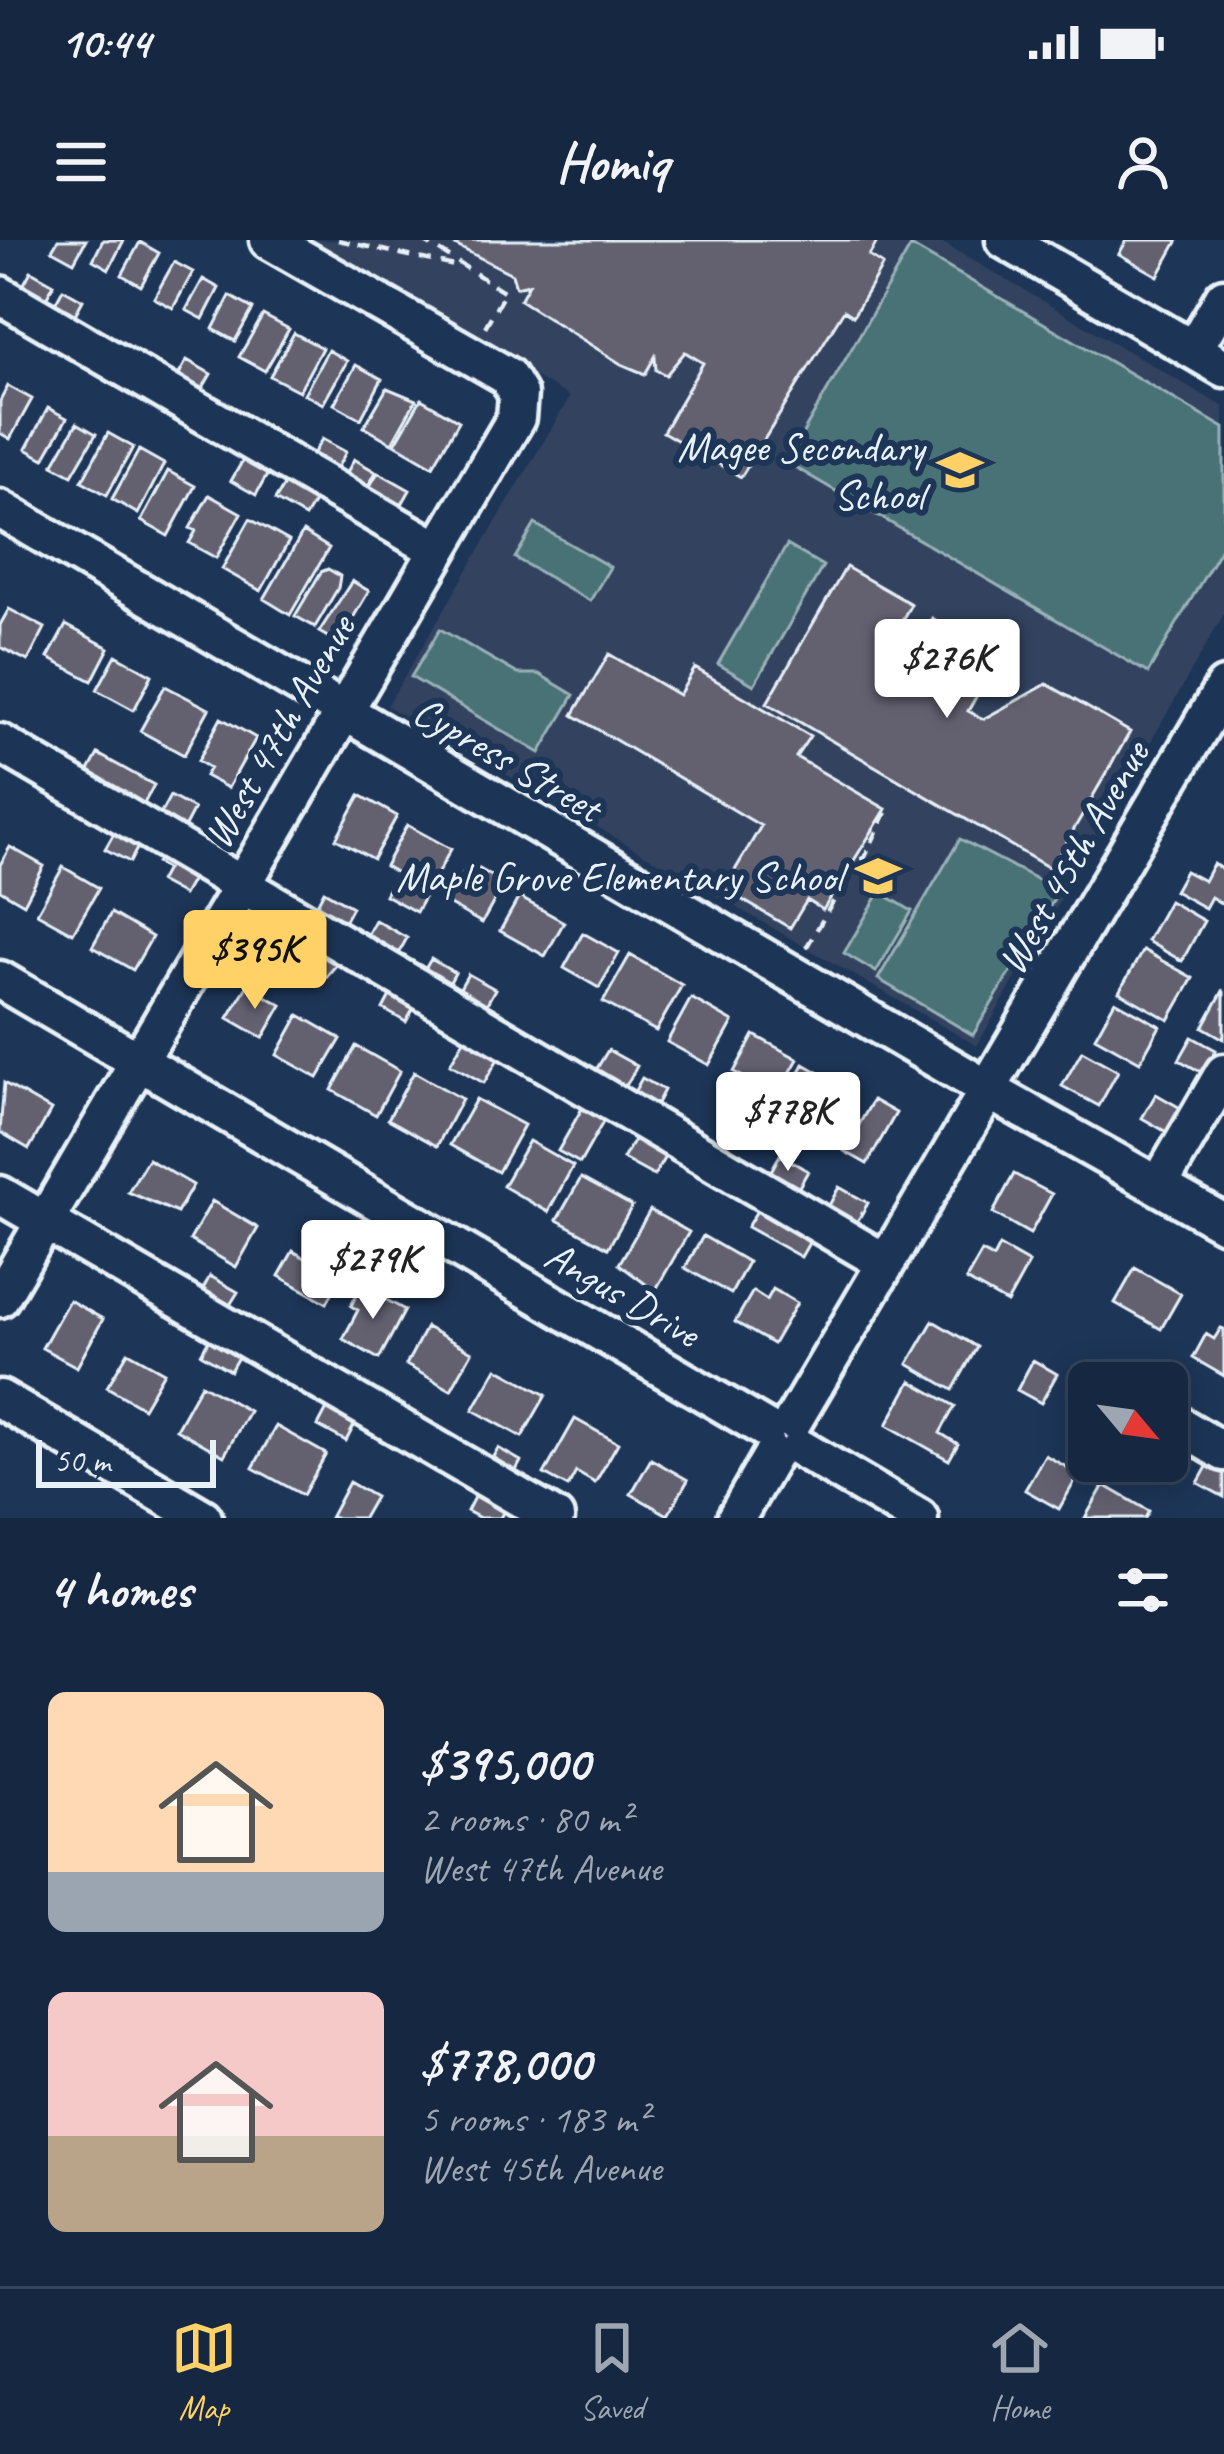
<!DOCTYPE html>
<meta charset="utf-8">
<style>
body{margin:0;font-family:Caveat,sans-serif;background:#1f3048;color:#f1f3f6;height:100vh;display:flex;flex-direction:column;font-size:45px;white-space:nowrap}
*{box-sizing:border-box;margin:0}
p{font-size:39px;color:#9ea6b1}
.icon{flex:none;width:66px;height:66px;fill:none;stroke:currentColor;stroke-width:2;stroke-linecap:round;stroke-linejoin:round}
.map{position:relative;height:1278px;overflow:hidden}
.panel{display:flex;flex-direction:column;background:#162841;flex:1}
.panel>*{flex:none}
.needle{width:78px;rotate:119deg}
.buttons{position:absolute;left:1068px;top:1122px;display:grid;gap:24px}
.buttons a{display:grid;place-items:center;width:120px;height:120px;border-radius:18px;background:#162841;box-shadow:0 6px 30px #0003,0 0 0 3px #35445a;font-size:60px}
.scale{position:absolute;left:36px;bottom:30px;width:180px;box-sizing:border-box;padding-left:12px;border:6px solid #e8f1f8;border-top:0;font-size:33px;line-height:42px;white-space:nowrap;color:#e8f1f8;-webkit-text-stroke:9px #1d3557;paint-order:stroke}
.price{position:absolute;translate:-50% -102px;padding:0 27px;border-radius:12px;background:#fff;color:#222;font-size:39px;line-height:78px;filter:drop-shadow(0 3px 6px #0008)}
.price::after{content:'';position:absolute;left:50%;top:72px;width:36px;height:27px;margin-left:-18px;background:inherit;clip-path:polygon(0 0,100% 0,50% 100%)}
.price.current{background:#ffd166;color:#111}
ul{padding:0;list-style:none}
li{display:flex;align-items:center;gap:36px;height:300px;padding:0 48px}
li span{display:grid;place-items:center;flex:none;width:336px;height:240px;border-radius:18px;color:#555}
li>.icon{margin-inline-start:auto}
span .icon{width:144px;height:144px;fill:#fffc;stroke-width:1}
li b{font-size:51px}
h2{display:flex;justify-content:space-between;align-items:center;height:144px;padding:0 48px;font-size:51px}
.status{display:flex;justify-content:space-between;align-items:center;height:84px;padding:0 60px;background:#162841;direction:ltr}
.status svg{height:33px;fill:currentColor}
header{display:flex;justify-content:space-between;align-items:center;height:156px;padding:0 48px;background:#162841;font-size:54px;font-weight:700}
.dock{display:flex;justify-content:space-around;align-items:center;height:168px;border-top:3px solid #35445a;background:#162841;font-size:33px;color:#9ea6b1}
.dock a{display:grid;justify-items:center;gap:6px}
.dock .current{color:#ffd166}
.map>svg:first-child{display:block}
.built{fill:#32425e}
.green{fill:#4a7276;stroke:#99b2b7;stroke-width:3}
.building{fill:#63606f;stroke:#e8f1f8;stroke-width:3}
.lines{fill:none;stroke-linecap:round;stroke-linejoin:round}
.minor-casing{stroke:#e8f1f8;stroke-width:45}
.path{stroke:#e8f1f8;stroke-width:4.5;stroke-dasharray:12 9;stroke-linecap:butt}
.minor{stroke:#1d3557;stroke-width:36}
.labels{text-anchor:middle;stroke-width:12;stroke-linejoin:round;paint-order:stroke}
.poi-label{font-size:42px;fill:#e8f1f8;stroke:#1d3557;text-anchor:end}
.street-label{font-size:42px;fill:#e8f1f8;stroke:#1d3557}
</style>
<div class="status"><b>10:44</b><svg viewBox="0 0 49 12"><path d="M0 12V9h3v3zM5 12V6h3v6zM10 12V3h3v9zM15 12V0h3v12zM26 1h20v11H26zM47 4h2v5h-2z"/></svg></div>
<header><svg class="icon" aria-label="menu" viewBox="0 0 24 24"><path d="M4 6h16M4 12h16M4 18h16"/></svg>Homiq<svg class="icon" aria-label="person" viewBox="0 0 24 24"><circle cx="12" cy="8" r="4"/><path d="M4 21q1-7 8-7t8 7"/></svg></header>
<div class="map">
<svg width="1224" height="1278" viewBox="0 0 1224 1278">
<rect width="100%" height="100%" fill="#1d3557"/>
<filter id="ink" filterUnits="userSpaceOnUse"><feTurbulence type="fractalNoise" baseFrequency=".00833" numOctaves="2"/><feDisplacementMap in="SourceGraphic" scale="24" xChannelSelector="R" yChannelSelector="G"/><feConvolveMatrix kernelMatrix="1 2 1 2 8 2 1 2 1" color-interpolation-filters="sRGB"/></filter>
<g filter="url(#ink)">
<path class="built" d="M303,0H938L1224,167V374L977,806L387,466L570,157Z"/>
<path class="green" d="M911,6L1224,188V303L1148,433L786,222Z
M535,284L610,327L590,361L515,318Z
M787,305L823,326L754,445L718,424Z
M440,389L518,434H539L574,455L540,513L411,437Z
M960,599L1059,651L973,795L878,739Z
M880,652L912,671L876,732L844,713Z"/>
<path class="building" d="M58,0H86L74,22L52,10Z
M103,0H124L109,29L93,20Z
M445,0H878L869,16L883,25L853,76L844,70L741,237L663,192L703,123L685,112L666,135L656,130L655,117L645,134L621,124L520,60L529,44L516,47L512,34Z
M1127,0H1178L1158,36L1119,14Z
M140,2L159,13L141,46L122,35Z
M174,22L193,32L173,68L154,58Z
M31,31L54,44L42,65L19,53Z
M203,39L219,48L203,79L186,70Z
M63,49L83,60L71,82L51,71Z
M230,56L253,69L235,101L213,89Z
M263,75L289,89L265,131L239,117Z
M294,93L322,108L299,151L270,136Z
M328,110L347,121L323,164L304,154Z
M187,120L211,134L198,156L174,143Z
M356,125L382,139L361,179L334,164Z
M8,146L32,159L10,199L0,193V161Z
M387,148L416,160L392,203L364,187Z
M421,159L459,181L433,226L395,204Z
M48,168L67,178L44,219L26,209Z
M77,183L96,194L72,235L53,225Z
M108,193L133,207L107,255L82,241Z
M322,199L346,212L332,237L308,223Z
M139,210L164,224L138,274L112,259Z
M247,213L272,226L256,255L231,241Z
M354,219L376,232L364,254L342,242Z
M168,231L195,246L168,296L141,281Z
M378,232L410,250L397,273L365,255Z
M287,240L317,257L305,277L275,260Z
M209,255L241,273L216,318L189,303L196,291L190,288Z
M250,279L289,301L261,351L222,329Z
M303,292L329,308L290,375L264,359Z
M846,327L911,364L888,405L909,418L932,378L999,417L968,471L983,479L1047,444L1130,492L1051,629L767,463Z
M328,329L340,336L338,348L315,387L295,376L321,332Z
M352,341L369,351L338,403L319,392Z
M9,369L45,388L28,421L0,407V385Z
M66,385L109,408L92,441L48,418Z
M609,414L679,455L695,428L810,496L796,517L886,569L823,670L807,660L790,688L724,649L761,586L573,475Z
M116,415L152,435L134,470L97,450Z
M165,446L209,469L184,515L140,491Z
M221,478L256,498L228,548L205,536L210,528L198,521Z
M98,514L154,545L141,569L85,538Z
M360,555L397,576L373,619L336,599Z
M170,556L194,569L182,592L158,578Z
M407,585L451,609L416,672L385,655L397,633L385,626Z
M117,588L141,601L130,622L105,609Z
M10,607L44,626L24,664L0,650V625Z
M163,611L197,630L183,655L159,642L166,629L156,623Z
M469,623L504,643L482,683L446,663Z
M1213,624L1224,630V665L1211,657L1205,668L1174,651L1185,631L1204,641Z
M63,627L99,648L73,693L37,673Z
M324,651L352,667L340,689L312,674Z
M519,657L564,682L545,716L500,691Z
M1169,661L1204,681L1182,721L1147,701Z
M111,673L152,697L133,730L92,707Z
M261,675L286,689L273,711L249,697Z
M375,680L407,698L396,718L364,701Z
M583,693L619,713L599,748L564,728Z
M319,702L344,716L319,745L300,735Z
M1143,710L1193,738L1169,780L1119,752Z
M630,715L682,745L656,791L603,762Z
M431,719L455,733L446,749L421,736Z
M468,734L495,749L483,771L456,755Z
M247,746L282,765L263,798L228,778Z
M394,748L418,761L406,782L383,769Z
M1223,751L1224,752V799L1203,787Z
M691,758L733,782L709,825L667,802Z
M1115,761L1160,786L1140,822L1095,797Z
M299,775L341,799L318,838L277,815Z
M468,793L502,812L484,843L450,824Z
M754,795L798,819L777,856L734,832Z
M1192,797L1216,810L1203,833L1179,820Z
M356,806L400,831L376,875L332,850Z
M608,810L637,826L623,851L593,835Z
M1082,811L1118,831L1099,866L1062,846Z
M804,824L848,849L824,892L780,868Z
M414,832L462,859L437,906L388,879Z
M642,838L664,850L654,869L632,856Z
M4,843L51,870L29,909L0,892Z
M1156,854L1184,870L1170,894L1142,878Z
M476,859L524,885L498,932L450,905Z
M873,860L896,873L867,924L844,911Z
M585,863L607,875L580,923L558,911Z
M639,891L670,908L654,936L623,919Z
M529,901L573,926L548,972L503,946Z
M780,915L808,931L795,954L767,938Z
M148,919L193,945L177,973L128,952Z
M1014,934L1052,954L1030,994L993,973Z
M581,938L632,966L608,1008L557,980Z
M839,947L868,963L854,987L826,971Z
M212,961L258,988L236,1027L190,1000Z
M761,964L814,994L801,1017L747,987Z
M650,970L689,992L655,1051L619,1024Z
M703,996L748,1022L731,1054L685,1028Z
M999,1006L1029,1023L1007,1063L966,1040L982,1012L993,1018Z
M293,1011L340,1038L327,1063L279,1036Z
M1135,1028L1181,1054L1161,1089L1115,1063Z
M210,1036L238,1052L225,1073L198,1058Z
M361,1046L405,1070L379,1119L343,1099L358,1070L351,1066Z
M773,1049L797,1063L773,1104L735,1082L753,1051L767,1060Z
M69,1060L103,1079L77,1127L42,1108Z
M933,1081L977,1107L953,1150L908,1124Z
M426,1087L472,1112L451,1150L406,1125Z
M1221,1088L1224,1089V1136L1193,1118L1206,1094L1214,1099Z
M211,1096L241,1112L230,1131L201,1114Z
M128,1112L164,1132L143,1168L107,1147Z
M1033,1120L1057,1134L1041,1163L1017,1150Z
M497,1128L546,1155L522,1197L473,1170Z
M1157,1131L1184,1146L1172,1167L1167,1143H1150Z
M911,1141L955,1166L940,1193L958,1204L949,1220L887,1185Z
M201,1144L249,1171L224,1216L176,1189Z
M328,1167L356,1182L346,1201L318,1186Z
M575,1179L618,1203L595,1243L576,1232L568,1247L544,1234Z
M276,1186L326,1214L303,1255L253,1228Z
M498,1208L521,1221L510,1242L486,1229Z
M1045,1215L1079,1234L1059,1269L1025,1250Z
M651,1219L688,1240L668,1275L631,1254Z
M1208,1225L1224,1234V1257L1198,1243Z
M349,1242L375,1257L363,1278H330Z
M1104,1245L1149,1271L1145,1278H1085Z
M476,1253L505,1269L500,1278H480L467,1271Z"/>
<g class="lines">
<g class="minor-casing">
<path id="minor" d="M1005,0L1224,128
M0,55L438,310
M1193,110L1224,57
M0,269L974,841
M0,503L886,1023
M0,740L766,1189
M997,833L1224,447
M1004,859L1224,983
M1159,945L1224,833
M0,955L555,1278
M0,1058L516,178L518,154L507,136L269,0
M0,1159L203,1278
M1167,1178L1224,1212
M793,1181L980,864
M800,1208L919,1278
M736,1278L773,1214"/>
</g>
<path class="path" d="M338,0L459,27
M422,0L505,52L485,87
M806,708L857,621L865,617L887,570"/>
<use href="#minor" class="minor"/>
</g>
</g>
<defs>
<g id="school-bare" transform="scale(3.6)"><path d="M0-5L7-2L0 1L-7-2ZM-4 1L0 2.5L4 1V4Q0 6-4 4Z" fill="#ffd166" stroke="#1d3557" stroke-width="2.5" paint-order="stroke"/></g>
</defs>
<g fill-rule="evenodd">
<use href="#school-bare" x="960" y="230"/>
<use href="#school-bare" x="878" y="636"/>
</g>
<g class="labels">
<g class="poi-label">
<text x="924" y="221">Magee Secondary<tspan x="924" dy="48">School</tspan></text>
<text x="842" y="651">Maple Grove Elementary School</text>
</g>
<g class="street-label">
<text transform="translate(278 491) rotate(-60)" y="15">West 47th Avenue</text>
<text transform="translate(508 518) rotate(30)" y="15">Cypress Street</text>
<text transform="translate(1072 617) rotate(-60)" y="15">West 45th Avenue</text>
<text transform="translate(623 1053) rotate(30)" y="15">Angus Drive</text>
</g>
</g>
</svg>
<div class="buttons">
<a><svg class="needle" viewBox="-14 -14 28 28"><path d="M0-13l5 13h-10z" fill="#e53935"/><path d="M0 13l5-13h-10z" fill="#9ea6b1"/></svg></a>
</div>
<div class="scale">50 m</div>
<b class="price" style="left:947px;top:481px">$276K</b>
<b class="price current" style="left:255px;top:772px">$395K</b>
<b class="price" style="left:788px;top:934px">$778K</b>
<b class="price" style="left:373px;top:1082px">$279K</b>
</div>
<section class="panel">
<h2>4 homes<svg class="icon" aria-label="filters" viewBox="0 0 24 24"><path d="M4 7h16M4 17h16"/><circle cx="9" cy="7" r="2"/><circle cx="15" cy="17" r="2"/></svg></h2>
<ul>
<li><span style="background:linear-gradient(#ffd9b3 75%,#9aa5b1 0)"><svg class="icon" aria-label="home" viewBox="0 0 24 24"><path d="M3 11l9-7 9 7M6 9v11h12V9"/></svg></span><div><b>$395,000</b><p>2 rooms · 80 m²</p><p>West 47th Avenue</p></div></li>
<li><span style="background:linear-gradient(#f6c9c9 60%,#b9a48a 0)"><svg class="icon" aria-label="home" viewBox="0 0 24 24"><path d="M3 11l9-7 9 7M6 9v11h12V9"/></svg></span><div><b>$778,000</b><p>5 rooms · 183 m²</p><p>West 45th Avenue</p></div></li>
</ul>
</section>
<nav class="dock">
<a class="current"><svg class="icon" aria-label="map" viewBox="0 0 24 24"><path d="M3 6l6-2 6 2 6-2v14l-6 2-6-2-6 2zM9 4v14M15 6v14"/></svg>Map</a>
<a><svg class="icon" aria-label="saved" viewBox="0 0 24 24"><path d="M7 4h10v16l-5-4-5 4z"/></svg>Saved</a>
<a><svg class="icon" aria-label="home" viewBox="0 0 24 24"><path d="M3 11l9-7 9 7M6 9v11h12V9"/></svg>Home</a>
</nav>
